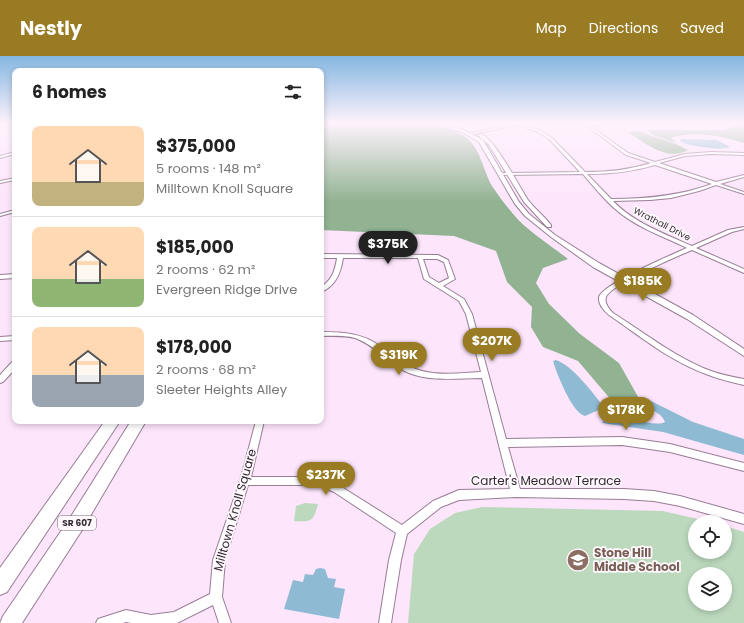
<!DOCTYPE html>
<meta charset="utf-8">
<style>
body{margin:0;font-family:Poppins,sans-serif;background:#f2f2f2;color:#222;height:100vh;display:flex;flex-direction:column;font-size:15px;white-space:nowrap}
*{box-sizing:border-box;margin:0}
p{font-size:13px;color:#767676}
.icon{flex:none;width:22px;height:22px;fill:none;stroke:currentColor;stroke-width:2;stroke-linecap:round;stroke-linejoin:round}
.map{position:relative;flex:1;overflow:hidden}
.drawer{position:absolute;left:12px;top:12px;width:312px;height:356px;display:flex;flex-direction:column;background:#fff;border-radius:8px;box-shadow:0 2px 6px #0003}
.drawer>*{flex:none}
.controls{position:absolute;left:688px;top:459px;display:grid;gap:8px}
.controls a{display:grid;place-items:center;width:44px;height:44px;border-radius:50%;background:#fff;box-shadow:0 2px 6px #0003;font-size:20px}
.price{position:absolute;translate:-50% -34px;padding:0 9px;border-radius:14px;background:#997b24;color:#fff;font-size:13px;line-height:26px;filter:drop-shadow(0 1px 2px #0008)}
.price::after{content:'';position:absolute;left:50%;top:24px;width:12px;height:9px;margin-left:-6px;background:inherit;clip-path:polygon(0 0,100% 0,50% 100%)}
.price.selected{background:#222;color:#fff}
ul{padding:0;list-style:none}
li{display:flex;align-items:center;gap:12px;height:100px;padding:0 20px}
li+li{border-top:1px solid #e0e0e0}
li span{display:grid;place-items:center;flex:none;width:112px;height:80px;border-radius:8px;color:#555}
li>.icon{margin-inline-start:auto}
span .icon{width:48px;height:48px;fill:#fffc;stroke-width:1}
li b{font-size:17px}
h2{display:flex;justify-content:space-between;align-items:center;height:48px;padding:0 20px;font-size:17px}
header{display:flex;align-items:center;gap:24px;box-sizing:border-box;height:56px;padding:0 20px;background:#997b24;color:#fff}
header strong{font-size:19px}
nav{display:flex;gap:22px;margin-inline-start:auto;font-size:14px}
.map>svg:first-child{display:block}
.green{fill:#bcd9be;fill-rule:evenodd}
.forest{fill:#91b392}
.water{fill:#8fbad4}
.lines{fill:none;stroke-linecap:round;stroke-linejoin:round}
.minor-casing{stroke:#987d95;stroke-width:2}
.tertiary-casing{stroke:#987d95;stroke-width:2}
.primary-casing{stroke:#987d95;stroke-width:2}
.minor{fill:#fff;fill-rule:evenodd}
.tertiary{fill:#fff;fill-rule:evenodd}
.primary{fill:#fff;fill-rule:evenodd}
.labels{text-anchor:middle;stroke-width:3.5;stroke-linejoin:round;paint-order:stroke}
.far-street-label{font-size:9px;fill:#332832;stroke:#fff9fe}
.shield{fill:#fff9fe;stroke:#70676f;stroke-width:1}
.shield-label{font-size:9px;font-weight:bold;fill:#332832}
.near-street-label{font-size:12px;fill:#332832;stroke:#fff9fe}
.near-education-label{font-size:12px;font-weight:bold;fill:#785e54;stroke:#fff9fe;text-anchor:start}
</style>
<header>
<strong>Nestly</strong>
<nav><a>Map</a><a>Directions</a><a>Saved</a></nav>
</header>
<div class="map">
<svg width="744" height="567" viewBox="0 0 744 567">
<rect width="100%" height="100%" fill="#fde5fb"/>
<path class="green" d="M305,447L318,448C313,466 312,466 294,465L296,450Z
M482,451L663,455L710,466H695V496H725V470L744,476V567H408L414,498L430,473L455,457ZM695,518H725V548H695Z"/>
<path class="forest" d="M321,67C359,67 432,60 464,80C480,90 483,114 492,130C499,140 506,150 514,159C525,173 553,191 568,203L543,212L536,227L549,248L580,278L619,307L650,362L624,359L578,305L543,291L531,271L532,251L507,226L496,195L454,180L321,174Z
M744,67V87C723,80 692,74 671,82L677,87L653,79L647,74H722Z
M639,75C655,82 673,85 688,94C667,106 645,87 628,76Z"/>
<path class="water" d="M681,83L717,84L730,91C721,95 687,90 680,85Z
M556,304C572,309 593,337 603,350L601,353L585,360C572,357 557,318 553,305Z
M643,341L693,366L744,383V399L663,376L602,367C610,352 651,373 665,366C661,354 645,355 641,344Z
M320,512L325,513L328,522L336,523L334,531L345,533L339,563L284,553L293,524L303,526L305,518L313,519L316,513Z"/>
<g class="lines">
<g class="minor-casing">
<path id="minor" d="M2,67L5,68L0,71V69Z
M520,67H525L521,69L540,74L552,82L585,116C609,116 628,114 651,107L626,99L591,73L580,67L586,68L613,67L590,70L628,97L655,106L685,98L711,96L744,97V99L711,98L685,100L659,107L716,126L744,119V121L720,128L744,136V138L716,129L699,135L671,142L650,144L613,145C634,167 665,178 692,190L728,174L744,171V173L732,176L696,192L744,213V217L692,194C678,200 610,229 606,241C604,247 609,253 613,257C645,277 676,302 711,315C722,319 733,321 744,323V329C731,326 718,323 706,318C670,305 640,280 609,259C604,255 598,248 599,241C603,228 673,198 687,192C662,180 635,171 614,152C603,142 593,130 583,118L499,119L498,118L500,117L580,116L550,84L538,76L518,69L469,79L467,78ZM655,109L712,128C679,140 646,143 611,143L587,118C612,118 631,116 655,109Z
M15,96V98L0,102V100Z
M15,122V124L0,127V125Z
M15,154V156L0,160V158Z
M321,198L438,199L448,204L455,223L443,230L464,243L472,258L506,383L622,381L670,388L744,407V415L670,396L622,389L508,391L520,433H624L654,435L680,440L744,458V468L680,450L654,445L624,443L516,441L459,444L441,451L407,478L401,504L391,567H379L389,504L396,477L334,436L317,429H248L225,504L222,541L231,567H219L213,549L177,567H131L126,566L123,567H96L98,563L126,554L151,559L174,556L210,538L213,504L240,425L256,365H264L251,421H317L340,430L402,469L433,445L459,434L510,433L482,322C458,322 432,326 409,317C389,309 376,289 355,282C344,279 332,280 321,280V276C343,276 362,277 380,290C391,298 400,307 413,312C434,321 459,317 481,316L466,258L459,245L424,223L418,202H343C341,216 336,230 321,236V231C332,224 335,215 337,202H321ZM423,203H437L444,206L449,222L439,227L429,221Z
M15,218V222L0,223V219Z
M15,280V284L0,285V281Z
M15,305V313L3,326L0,327V319L12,306Z"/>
</g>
<g class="tertiary-casing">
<path id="tertiary" d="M431,67H437L464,74L483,84L519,146L529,158L555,179L599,207L693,259L744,293V300L687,263L593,211L551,181L525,160L515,148L479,86L462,76Z
M479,78C493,78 519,131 528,144C535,153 544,160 551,169V171H547L524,146L489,89L479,80Z"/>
</g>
<g class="primary-casing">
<path id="primary" d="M105,365H120L7,536L0,539V512Z
M131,365H146L82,474L22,567H0L3,560L70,462Z"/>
</g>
<use href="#minor" class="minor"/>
<use href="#tertiary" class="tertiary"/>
<use href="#primary" class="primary"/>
</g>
<linearGradient id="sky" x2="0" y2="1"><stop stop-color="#84b6e0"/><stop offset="0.46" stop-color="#fef3fd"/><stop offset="1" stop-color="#fef3fd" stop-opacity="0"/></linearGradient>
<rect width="744" height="146" fill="url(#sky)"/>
<defs>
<g id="school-disc" transform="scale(1.15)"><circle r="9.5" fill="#8d6e63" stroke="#fff9fe"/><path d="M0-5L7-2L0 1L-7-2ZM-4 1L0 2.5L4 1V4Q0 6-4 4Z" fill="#fff"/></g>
</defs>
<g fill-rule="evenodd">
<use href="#school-disc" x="578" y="504"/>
</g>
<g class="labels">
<g class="far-street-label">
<text transform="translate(662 168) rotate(27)" y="3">Wrathall Drive</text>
</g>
<rect class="shield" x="58" y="460" width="38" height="14" rx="3"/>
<g class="shield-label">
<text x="77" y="470">SR 607</text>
</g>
<g class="near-street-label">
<text x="546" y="429">Carter's Meadow Terrace</text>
<text transform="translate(235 454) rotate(-74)" y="4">Milltown Knoll Square</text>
</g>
<g class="near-education-label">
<text x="594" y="501">Stone Hill<tspan x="594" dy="14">Middle School</tspan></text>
</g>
</g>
</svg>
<div class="controls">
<a><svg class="icon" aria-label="locate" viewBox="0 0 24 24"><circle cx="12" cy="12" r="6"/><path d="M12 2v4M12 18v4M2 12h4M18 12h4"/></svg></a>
<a><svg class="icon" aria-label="layers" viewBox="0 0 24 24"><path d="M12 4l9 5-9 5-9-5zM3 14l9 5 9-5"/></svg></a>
</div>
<b class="price selected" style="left:388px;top:209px">$375K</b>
<b class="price" style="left:643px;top:246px">$185K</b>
<b class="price" style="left:492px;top:306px">$207K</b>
<b class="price" style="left:399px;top:320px">$319K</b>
<b class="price" style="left:626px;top:375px">$178K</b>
<b class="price" style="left:326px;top:440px">$237K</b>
<section class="drawer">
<h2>6 homes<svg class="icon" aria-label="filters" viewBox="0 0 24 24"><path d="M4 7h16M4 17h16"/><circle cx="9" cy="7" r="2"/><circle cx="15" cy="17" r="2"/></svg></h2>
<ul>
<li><span style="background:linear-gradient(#ffd9b3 70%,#c2b280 0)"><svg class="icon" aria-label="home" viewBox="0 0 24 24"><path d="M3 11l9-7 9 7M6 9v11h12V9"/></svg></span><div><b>$375,000</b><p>5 rooms · 148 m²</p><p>Milltown Knoll Square</p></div></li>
<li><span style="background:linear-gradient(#ffd9b3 65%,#8fb573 0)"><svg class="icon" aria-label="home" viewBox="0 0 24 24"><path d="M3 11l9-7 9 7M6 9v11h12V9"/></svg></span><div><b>$185,000</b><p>2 rooms · 62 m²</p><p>Evergreen Ridge Drive</p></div></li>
<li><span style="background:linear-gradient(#ffd9b3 60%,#9aa5b1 0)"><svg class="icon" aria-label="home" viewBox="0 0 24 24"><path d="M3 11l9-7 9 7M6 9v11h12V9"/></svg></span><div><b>$178,000</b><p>2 rooms · 68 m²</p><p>Sleeter Heights Alley</p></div></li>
</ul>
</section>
</div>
